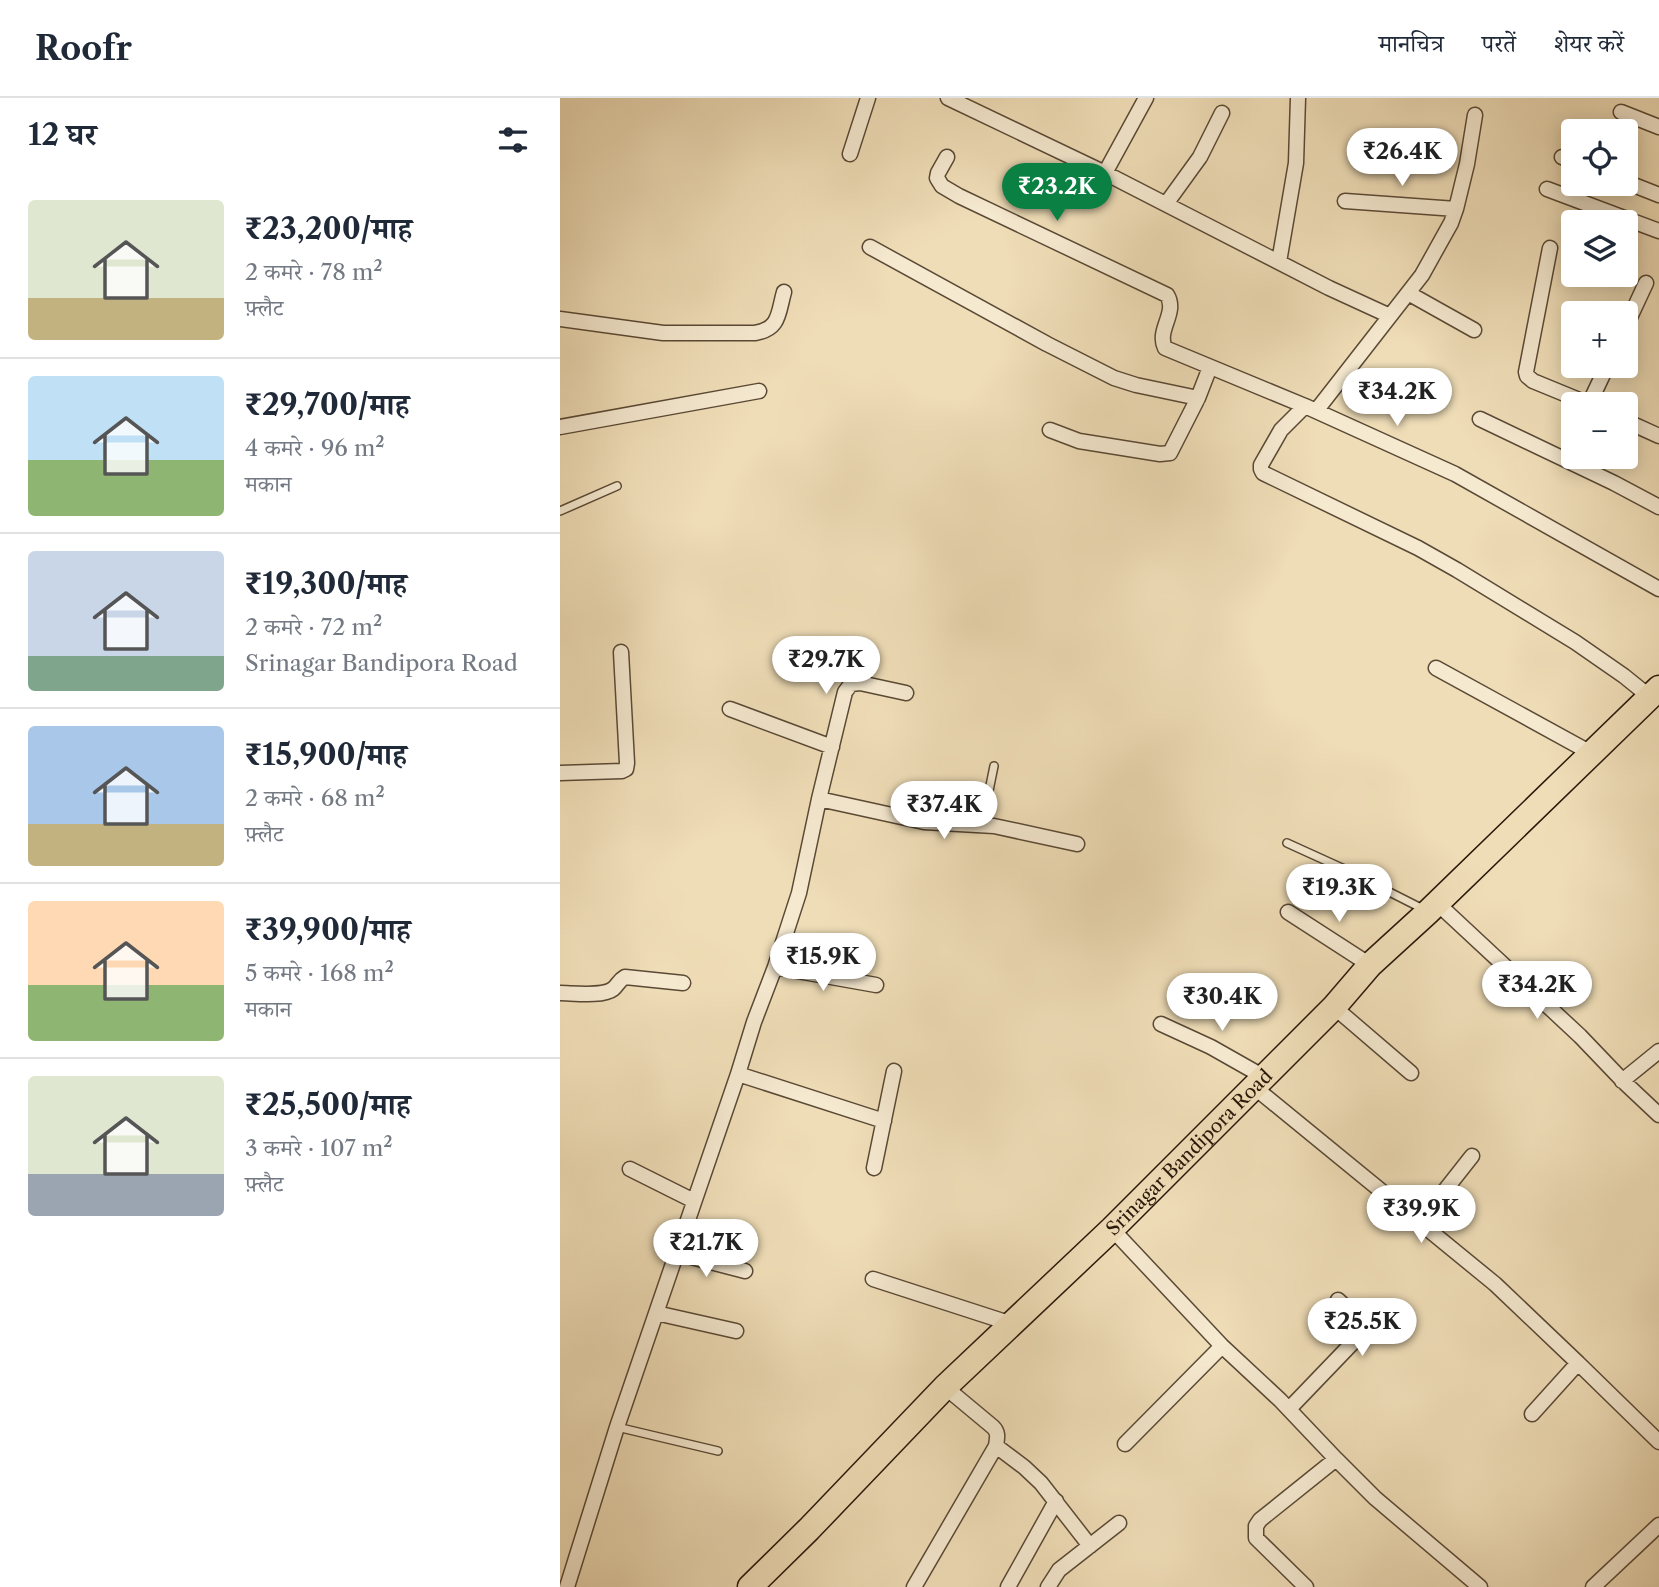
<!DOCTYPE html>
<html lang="hi">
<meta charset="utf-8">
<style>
body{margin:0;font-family:"Libre Caslon Text","Noto Serif Devanagari",serif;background:#f6f6f7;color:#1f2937;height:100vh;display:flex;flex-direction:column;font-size:26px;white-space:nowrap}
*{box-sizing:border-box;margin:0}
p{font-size:23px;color:#747a83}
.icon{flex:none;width:38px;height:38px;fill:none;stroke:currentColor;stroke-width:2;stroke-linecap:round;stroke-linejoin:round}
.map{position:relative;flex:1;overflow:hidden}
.side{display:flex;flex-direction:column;background:#fff;width:560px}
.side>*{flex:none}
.tools{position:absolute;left:1001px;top:21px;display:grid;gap:14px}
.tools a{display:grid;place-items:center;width:77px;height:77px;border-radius:7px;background:#fff;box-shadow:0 4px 18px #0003;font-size:35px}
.price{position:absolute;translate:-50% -60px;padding:0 16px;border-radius:24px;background:#fff;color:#222;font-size:23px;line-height:46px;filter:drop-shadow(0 2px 4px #0008)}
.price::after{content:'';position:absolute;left:50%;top:42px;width:21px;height:16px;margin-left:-10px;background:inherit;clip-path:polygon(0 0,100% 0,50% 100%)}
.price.on{background:#0b8043;color:#fff}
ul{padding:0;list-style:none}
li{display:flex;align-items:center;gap:21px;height:175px;padding:0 28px}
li+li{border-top:2px solid #e0e1e3}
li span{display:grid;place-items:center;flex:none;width:196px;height:140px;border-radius:7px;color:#555}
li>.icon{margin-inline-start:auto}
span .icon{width:84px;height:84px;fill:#fffc;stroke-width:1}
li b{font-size:30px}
h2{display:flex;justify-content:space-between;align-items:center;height:84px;padding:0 28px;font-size:30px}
header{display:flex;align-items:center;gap:42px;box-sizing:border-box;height:98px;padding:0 35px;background:#fff;border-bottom:2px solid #e0e1e3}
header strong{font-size:33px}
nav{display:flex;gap:38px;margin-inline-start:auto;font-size:24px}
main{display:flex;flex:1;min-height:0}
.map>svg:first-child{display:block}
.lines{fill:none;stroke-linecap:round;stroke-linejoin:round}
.lane-casing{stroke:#5a4935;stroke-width:10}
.street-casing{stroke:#5a4935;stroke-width:17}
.highway-casing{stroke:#29180a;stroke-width:27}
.lane{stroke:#f5e9d0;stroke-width:7}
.street{stroke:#f5e9d0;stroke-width:14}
.highway{stroke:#efddb7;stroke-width:24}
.labels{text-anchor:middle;stroke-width:5;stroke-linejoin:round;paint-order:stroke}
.street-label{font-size:19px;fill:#29180a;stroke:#f5e9d0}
</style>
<header>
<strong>Roofr</strong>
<nav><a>मानचित्र</a><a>परतें</a><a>शेयर करें</a></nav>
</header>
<main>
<section class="side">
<h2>12 घर<svg class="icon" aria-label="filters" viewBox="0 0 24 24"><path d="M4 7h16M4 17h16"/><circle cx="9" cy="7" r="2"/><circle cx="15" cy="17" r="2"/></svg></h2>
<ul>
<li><span style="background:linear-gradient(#dfe7d0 70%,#c2b280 0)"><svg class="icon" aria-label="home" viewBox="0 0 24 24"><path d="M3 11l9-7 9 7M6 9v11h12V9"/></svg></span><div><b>₹23,200/माह</b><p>2 कमरे · 78 m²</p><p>फ़्लैट</p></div></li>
<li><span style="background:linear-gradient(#bfe0f5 60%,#8fb573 0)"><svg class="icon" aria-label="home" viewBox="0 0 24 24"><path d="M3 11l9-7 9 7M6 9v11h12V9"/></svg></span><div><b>₹29,700/माह</b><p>4 कमरे · 96 m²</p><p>मकान</p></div></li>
<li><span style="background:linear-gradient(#c9d6e8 75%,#7fa58c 0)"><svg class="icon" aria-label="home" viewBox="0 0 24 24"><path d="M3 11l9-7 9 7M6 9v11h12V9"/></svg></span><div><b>₹19,300/माह</b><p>2 कमरे · 72 m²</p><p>Srinagar Bandipora Road</p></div></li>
<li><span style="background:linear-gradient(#a9c7e8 70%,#c2b280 0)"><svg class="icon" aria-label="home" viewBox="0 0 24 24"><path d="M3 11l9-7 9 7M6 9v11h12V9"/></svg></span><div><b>₹15,900/माह</b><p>2 कमरे · 68 m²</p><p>फ़्लैट</p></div></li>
<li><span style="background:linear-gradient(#ffd9b3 60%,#8fb573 0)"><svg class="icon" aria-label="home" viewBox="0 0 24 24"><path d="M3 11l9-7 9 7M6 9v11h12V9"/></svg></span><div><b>₹39,900/माह</b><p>5 कमरे · 168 m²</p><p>मकान</p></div></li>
<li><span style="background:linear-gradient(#dfe7d0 70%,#9aa5b1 0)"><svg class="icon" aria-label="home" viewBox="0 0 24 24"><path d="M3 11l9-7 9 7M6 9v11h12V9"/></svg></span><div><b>₹25,500/माह</b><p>3 कमरे · 107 m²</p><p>फ़्लैट</p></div></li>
</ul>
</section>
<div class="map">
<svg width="1099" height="1489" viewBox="0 0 1099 1489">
<rect width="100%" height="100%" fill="#efddb7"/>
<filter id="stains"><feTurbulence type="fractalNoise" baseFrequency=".00286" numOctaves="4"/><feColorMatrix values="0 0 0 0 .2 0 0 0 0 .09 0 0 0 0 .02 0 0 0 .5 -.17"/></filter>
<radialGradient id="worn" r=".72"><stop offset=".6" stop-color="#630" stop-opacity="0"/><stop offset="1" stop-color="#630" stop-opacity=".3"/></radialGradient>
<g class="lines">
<g class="lane-casing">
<path id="lane" d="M0,413L57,388
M422,727L434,668
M727,745L782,770L865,812
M57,1329L158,1353"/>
</g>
<g class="street-casing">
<path id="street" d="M388,0L545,75L769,190L830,218
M1061,14L1099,29
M290,56L308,0
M387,59L378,75L377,80L382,88L399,98L607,197C618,215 596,232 605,250L745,308L895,376L1099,491
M1002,59L1013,64
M545,75L586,0
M1066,84L1099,97
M987,91L1099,133
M785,103L896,111
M606,106L640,59L662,15
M310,149L487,246L554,280L576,287L638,300
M990,150L966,274L967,278L973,283L1029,306
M719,164L736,65L738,0
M848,195L914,232
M0,221L103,235H195C220,231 218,215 224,194
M1066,228L1086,185
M1029,306L1047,268
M745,308L721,332L701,367V371L703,375L858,450L897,472L1015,544L1064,578L1090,599
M756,313L862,177L891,125L896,111L907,66L915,17
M920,321L1054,385L1099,409
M1066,323L1099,338
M0,329L199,293
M490,332L519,343L600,356L610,355L638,300L650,269
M876,570L1031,655
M170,611L272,649
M0,675L62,673L66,671L67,665L61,554
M259,701L364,724L434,728L517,746
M877,805L1020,938L1065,985L1099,1017
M728,814L810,867
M215,869L316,887
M0,895C12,895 43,899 53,891C58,887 58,883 65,879L123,885
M774,909L851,975
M601,926L651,949L704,979
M178,976L324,1023
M1062,983L1099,953
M694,989L935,1186L1018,1265L972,1316
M314,1070L334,973
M70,1071L134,1103
M860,1124L912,1058
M552,1131L662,1248L720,1302L776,1361L700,1422L696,1428V1440L746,1489
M116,1155L185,1173
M313,1181L452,1226
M96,1215L176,1233
M1018,1265L1099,1344
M729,1311L802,1235V1225L778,1202
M565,1346L662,1248
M436,1348L464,1369L481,1385L530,1448
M776,1361L815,1400L920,1489
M7,1489L57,1329L178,976L194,924L215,869L239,795L259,701L285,594L291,586L300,585L346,595
M354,1489L436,1348C437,1340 439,1335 433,1329L385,1289
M448,1489L496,1403
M488,1489L499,1472L559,1425
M1033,1489L1099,1427"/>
</g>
<g class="highway-casing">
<g id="highway">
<path id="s1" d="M190,1489L249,1431L385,1289L552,1131L774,909L810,867L868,814L1099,590"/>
</g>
</g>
<use href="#lane" class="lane"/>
<use href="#street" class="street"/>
<use href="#highway" class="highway"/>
</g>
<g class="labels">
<g class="street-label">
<text dy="7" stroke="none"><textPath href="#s1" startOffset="618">Srinagar Bandipora Road</textPath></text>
</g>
</g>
<rect width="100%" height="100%" filter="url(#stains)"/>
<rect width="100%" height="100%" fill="url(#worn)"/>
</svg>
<div class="tools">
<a><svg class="icon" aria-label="locate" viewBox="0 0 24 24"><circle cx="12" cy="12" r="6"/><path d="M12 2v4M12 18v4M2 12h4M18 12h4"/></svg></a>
<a><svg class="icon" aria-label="layers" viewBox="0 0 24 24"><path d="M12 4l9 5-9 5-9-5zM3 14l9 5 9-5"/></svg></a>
<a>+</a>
<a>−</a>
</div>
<b class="price" style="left:842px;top:90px">₹26.4K</b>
<b class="price on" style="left:497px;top:125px">₹23.2K</b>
<b class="price" style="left:837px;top:330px">₹34.2K</b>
<b class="price" style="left:266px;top:598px">₹29.7K</b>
<b class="price" style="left:384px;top:743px">₹37.4K</b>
<b class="price" style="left:779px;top:826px">₹19.3K</b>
<b class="price" style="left:263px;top:895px">₹15.9K</b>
<b class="price" style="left:977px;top:923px">₹34.2K</b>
<b class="price" style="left:662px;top:935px">₹30.4K</b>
<b class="price" style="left:861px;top:1147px">₹39.9K</b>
<b class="price" style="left:146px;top:1181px">₹21.7K</b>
<b class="price" style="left:802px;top:1260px">₹25.5K</b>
</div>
</main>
